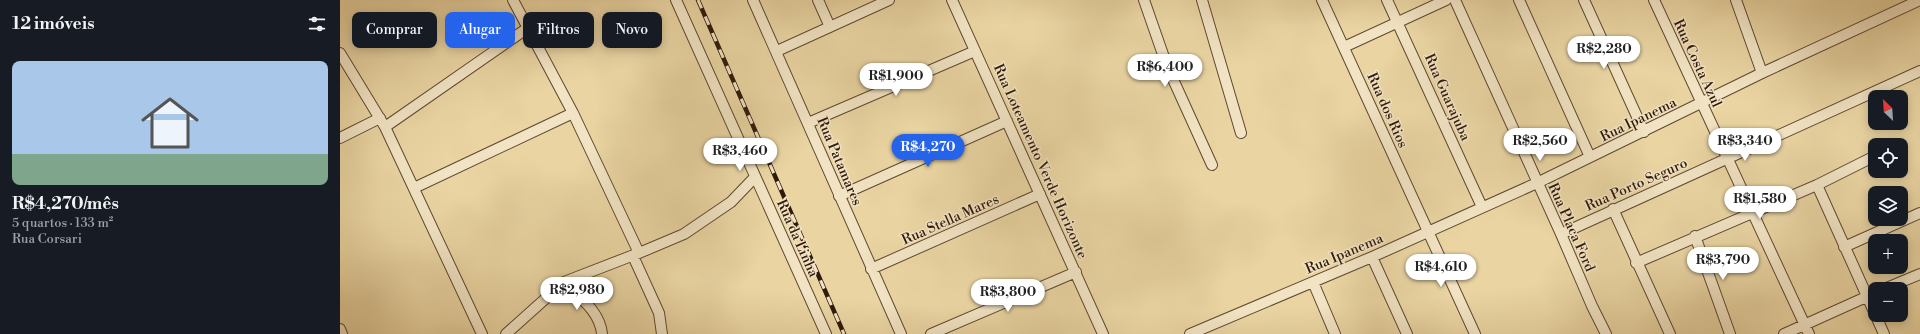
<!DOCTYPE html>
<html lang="pt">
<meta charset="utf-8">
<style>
body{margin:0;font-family:"Libre Bodoni",serif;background:#20242c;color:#f1f3f6;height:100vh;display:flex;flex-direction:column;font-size:15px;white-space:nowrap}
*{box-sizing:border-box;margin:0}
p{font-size:13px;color:#9ea1a6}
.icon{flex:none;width:22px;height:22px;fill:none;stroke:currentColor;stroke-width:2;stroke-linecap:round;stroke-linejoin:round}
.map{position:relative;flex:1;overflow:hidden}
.sheet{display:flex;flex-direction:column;background:#171b24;width:340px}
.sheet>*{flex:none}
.banner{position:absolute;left:12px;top:12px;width:380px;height:36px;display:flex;gap:8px}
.needle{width:26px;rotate:335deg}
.buttons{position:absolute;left:1528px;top:90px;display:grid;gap:8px}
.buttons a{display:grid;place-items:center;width:40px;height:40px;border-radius:8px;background:#171b24;box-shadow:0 2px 10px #0003;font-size:20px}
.price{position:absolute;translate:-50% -34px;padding:0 9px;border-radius:14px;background:#fff;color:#222;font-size:13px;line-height:26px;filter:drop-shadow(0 1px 2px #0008)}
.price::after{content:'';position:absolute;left:50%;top:24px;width:12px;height:9px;margin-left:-6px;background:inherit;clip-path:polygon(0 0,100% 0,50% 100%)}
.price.on{background:#2563eb;color:#fff}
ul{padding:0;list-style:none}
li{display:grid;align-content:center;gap:8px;height:212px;padding:0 12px}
li span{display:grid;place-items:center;height:124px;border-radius:8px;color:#555}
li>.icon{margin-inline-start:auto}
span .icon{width:72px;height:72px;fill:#fffc;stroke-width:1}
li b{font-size:17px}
h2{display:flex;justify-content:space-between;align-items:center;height:48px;padding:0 12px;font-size:17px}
.chip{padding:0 14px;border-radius:8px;background:#171b24;box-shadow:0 2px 10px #0003;font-size:14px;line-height:36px}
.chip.on{background:#2563eb;color:#fff}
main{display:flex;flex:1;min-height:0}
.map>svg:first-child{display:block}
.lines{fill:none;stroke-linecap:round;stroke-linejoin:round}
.street-casing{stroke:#5e4831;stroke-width:12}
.street{stroke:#f1e3c3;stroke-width:10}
.rail-casing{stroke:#301a0b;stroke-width:4.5}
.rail{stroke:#f1e3c3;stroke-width:3;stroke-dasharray:9;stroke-linecap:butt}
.labels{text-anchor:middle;stroke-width:3;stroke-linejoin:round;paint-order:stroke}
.street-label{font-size:14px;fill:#301a0b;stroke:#f1e3c3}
</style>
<main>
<section class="sheet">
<h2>12 imóveis<svg class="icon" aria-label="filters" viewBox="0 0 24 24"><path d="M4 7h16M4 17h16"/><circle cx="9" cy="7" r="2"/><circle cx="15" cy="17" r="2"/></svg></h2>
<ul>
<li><span style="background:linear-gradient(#a9c7e8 75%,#7fa58c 0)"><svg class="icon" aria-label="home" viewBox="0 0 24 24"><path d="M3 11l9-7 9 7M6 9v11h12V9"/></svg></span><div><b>R$4,270/mês</b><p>5 quartos · 133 m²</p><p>Rua Corsari</p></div></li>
</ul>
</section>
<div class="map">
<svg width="1580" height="334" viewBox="0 0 1580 334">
<rect width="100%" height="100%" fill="#e9d4a2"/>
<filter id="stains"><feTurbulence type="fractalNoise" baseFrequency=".005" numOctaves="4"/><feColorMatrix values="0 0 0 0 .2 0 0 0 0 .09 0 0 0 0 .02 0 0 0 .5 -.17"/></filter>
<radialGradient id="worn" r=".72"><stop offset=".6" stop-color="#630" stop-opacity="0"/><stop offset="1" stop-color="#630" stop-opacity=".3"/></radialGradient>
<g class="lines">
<g class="street-casing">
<path id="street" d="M173,0L233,113L299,253
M336,0L486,334
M413,0L561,334
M478,0L490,27
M612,0L763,334
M804,0L827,66L872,165
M862,0L901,133
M982,0L1135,334
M1047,0L1142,207
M1115,0L1221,234L1252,306L1266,334
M1179,0L1250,157
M1244,0L1304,132
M1314,0L1469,334
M1396,0L1422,73
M1004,47L1106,0
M437,51L549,0
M0,53L45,127L142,334
M468,123L635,51
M45,127L189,27
M0,138L40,118
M1477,185L1544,334
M74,188L233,113
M499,196L667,121
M1273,209L1330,334
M1221,234L1580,71
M1355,236L1390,334
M1504,247L1580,213
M293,256L319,313L322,334
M1032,257L1067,334
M1296,263L1477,185L1535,156
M531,269L700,194
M224,282C239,297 260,311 262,334
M973,282L995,334
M1544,289L1580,274
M0,329L2,334
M166,334L224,282L299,253L344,234L391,202L415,177
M591,334L736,272
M850,334L1032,257L1197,183L1422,73L1580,0
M1444,334L1535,293"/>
</g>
<use href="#street" class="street"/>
<g class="rail-casing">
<path id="rail" d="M358,0L504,334"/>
</g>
<use href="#rail" class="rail"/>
</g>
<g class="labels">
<g class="street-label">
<text transform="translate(1358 63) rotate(65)" y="5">Rua Costa Azul</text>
<text transform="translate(1108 97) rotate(66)" y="5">Rua Guarajuba</text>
<text transform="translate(1048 110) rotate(66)" y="5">Rua dos Rios</text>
<text transform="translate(1298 119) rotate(-26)" y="5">Rua Ipanema</text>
<text transform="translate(500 161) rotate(67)" y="5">Rua Patamares</text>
<text transform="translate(701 161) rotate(66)" y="5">Rua Loteamento Verde Horizonte</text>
<text transform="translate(1296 184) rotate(-24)" y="5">Rua Porto Seguro</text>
<text transform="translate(610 219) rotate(-24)" y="5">Rua Stella Mares</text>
<text transform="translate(1232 227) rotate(66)" y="5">Rua Placa Ford</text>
<text transform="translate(458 238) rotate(66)" y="5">Rua da Linha</text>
<text transform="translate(1004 253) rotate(-23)" y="5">Rua Ipanema</text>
</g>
</g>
<rect width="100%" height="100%" filter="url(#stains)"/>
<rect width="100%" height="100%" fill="url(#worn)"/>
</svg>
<div class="buttons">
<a><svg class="needle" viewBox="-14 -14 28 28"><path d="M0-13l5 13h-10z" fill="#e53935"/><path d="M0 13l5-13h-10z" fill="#9ea1a6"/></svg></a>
<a><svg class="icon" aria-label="locate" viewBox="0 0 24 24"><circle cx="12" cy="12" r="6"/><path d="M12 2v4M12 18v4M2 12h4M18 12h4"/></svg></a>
<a><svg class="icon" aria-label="layers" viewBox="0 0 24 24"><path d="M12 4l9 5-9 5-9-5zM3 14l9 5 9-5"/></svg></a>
<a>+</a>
<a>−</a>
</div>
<b class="price" style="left:1264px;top:70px">R$2,280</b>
<b class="price" style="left:825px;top:88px">R$6,400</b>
<b class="price" style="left:556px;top:97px">R$1,900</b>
<b class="price" style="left:1200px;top:162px">R$2,560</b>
<b class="price" style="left:1405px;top:162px">R$3,340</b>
<b class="price on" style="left:588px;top:168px">R$4,270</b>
<b class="price" style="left:400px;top:172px">R$3,460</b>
<b class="price" style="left:1420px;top:220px">R$1,580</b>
<b class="price" style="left:1383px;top:281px">R$3,790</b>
<b class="price" style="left:1101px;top:288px">R$4,610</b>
<b class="price" style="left:237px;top:311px">R$2,980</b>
<b class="price" style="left:668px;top:313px">R$3,800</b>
<div class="banner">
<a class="chip">Comprar</a>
<a class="chip on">Alugar</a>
<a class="chip">Filtros</a>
<a class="chip">Novo</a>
</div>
</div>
</main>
